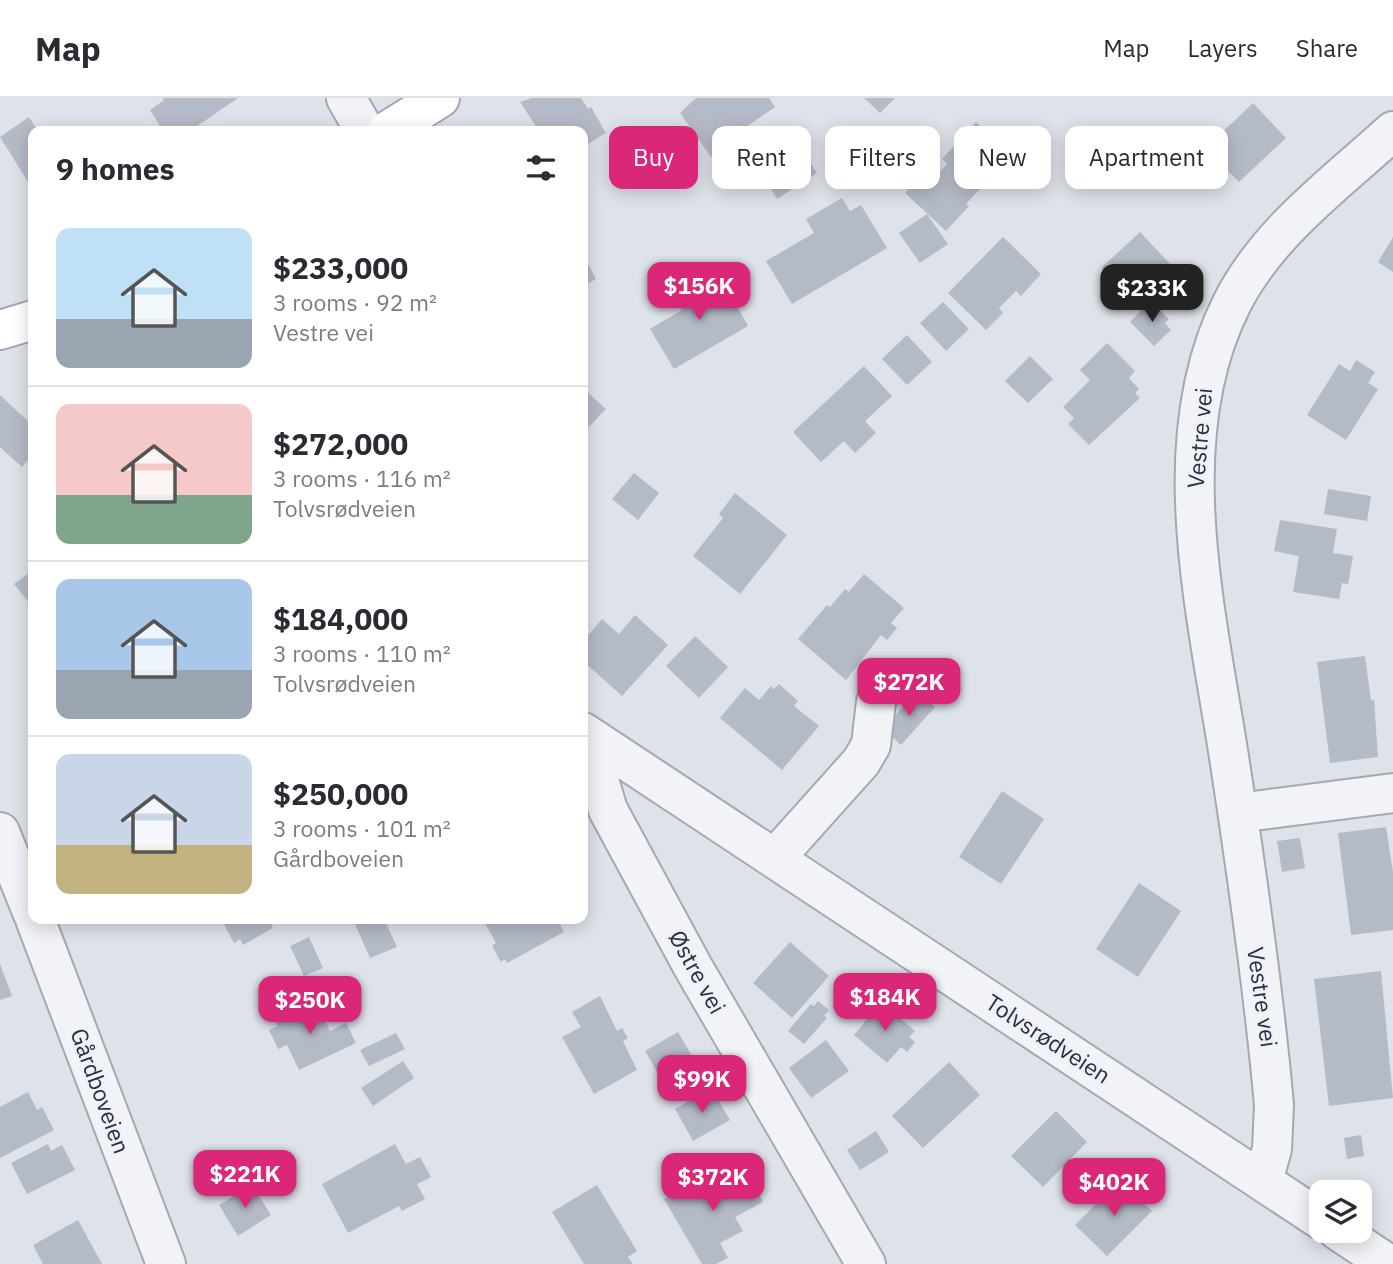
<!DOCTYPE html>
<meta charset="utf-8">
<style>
body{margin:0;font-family:"IBM Plex Sans",sans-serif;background:#f7f7f7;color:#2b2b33;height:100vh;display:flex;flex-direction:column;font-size:26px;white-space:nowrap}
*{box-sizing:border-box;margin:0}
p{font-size:23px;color:#7c7c81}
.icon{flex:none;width:38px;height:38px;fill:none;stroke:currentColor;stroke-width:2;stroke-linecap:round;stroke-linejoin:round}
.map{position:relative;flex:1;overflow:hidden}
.sheet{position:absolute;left:28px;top:28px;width:560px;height:798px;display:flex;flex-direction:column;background:#fff;border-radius:14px;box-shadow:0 4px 18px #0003}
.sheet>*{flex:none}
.banner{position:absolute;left:609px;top:28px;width:665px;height:63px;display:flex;gap:14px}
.controls{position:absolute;left:1309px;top:1082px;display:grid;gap:14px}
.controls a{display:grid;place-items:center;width:63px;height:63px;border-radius:14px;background:#fff;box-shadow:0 4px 18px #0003;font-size:35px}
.price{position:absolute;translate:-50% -60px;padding:0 16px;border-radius:14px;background:#db2777;color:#fff;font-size:23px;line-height:46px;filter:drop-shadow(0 2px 4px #0008)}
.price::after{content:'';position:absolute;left:50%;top:42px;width:21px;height:16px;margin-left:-10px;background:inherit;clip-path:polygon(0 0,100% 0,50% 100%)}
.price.on{background:#222;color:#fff}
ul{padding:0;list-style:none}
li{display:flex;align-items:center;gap:21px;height:175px;padding:0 28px}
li+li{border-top:2px solid #e1e1e2}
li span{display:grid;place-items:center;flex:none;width:196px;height:140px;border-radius:14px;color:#555}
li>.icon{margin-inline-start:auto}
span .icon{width:84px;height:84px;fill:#fffc;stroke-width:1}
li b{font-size:30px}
h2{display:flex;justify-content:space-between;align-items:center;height:84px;padding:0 28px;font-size:30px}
.tag{padding:0 24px;border-radius:14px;background:#fff;box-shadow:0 4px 18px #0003;font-size:24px;line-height:63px}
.tag.on{background:#db2777;color:#fff}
header{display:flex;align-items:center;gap:42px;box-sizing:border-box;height:98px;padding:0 35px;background:#fff;border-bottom:2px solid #e1e1e2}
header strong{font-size:33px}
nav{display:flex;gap:38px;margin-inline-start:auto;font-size:24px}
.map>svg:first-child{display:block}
.building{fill:#b5bbc6}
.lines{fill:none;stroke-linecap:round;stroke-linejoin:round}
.minor-casing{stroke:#a3a9b3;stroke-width:42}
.major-casing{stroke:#9da6b5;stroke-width:42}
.minor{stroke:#f1f3f7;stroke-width:38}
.major{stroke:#fff;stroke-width:38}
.labels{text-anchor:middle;stroke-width:5;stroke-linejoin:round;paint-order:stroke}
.street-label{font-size:23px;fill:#263041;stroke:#eef1f6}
</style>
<header>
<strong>Map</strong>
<nav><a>Map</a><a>Layers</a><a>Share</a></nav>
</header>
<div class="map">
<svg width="1393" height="1166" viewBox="0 0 1393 1166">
<rect width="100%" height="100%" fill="#dee2e9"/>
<path class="building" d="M163,0H238L190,33H163L150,12L164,2Z
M532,0H581L588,11L591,9L606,35L583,49V33H539L520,4Z
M696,0H769L775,9L730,40L733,44L711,59L680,15Z
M864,0H895L880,15Z
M1253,5L1286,40L1239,84L1229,74L1213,89L1190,65Z
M29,19L38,33H33V92L0,39Z
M976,24L1011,57L966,106L969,108L946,133L905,95L927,71L936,78L947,66L942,61Z
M796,43L817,75L777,101L757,69Z
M842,100L850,113L861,107L887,150L792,206L766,163L814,135L806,121Z
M927,116L948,146L920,165L899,135Z
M1140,134L1170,166L1149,185L1153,189L1135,206L1131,201L1126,206L1116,196L1121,191L1101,170Z
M1003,139L1041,176L1021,198L1016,193L999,210L1003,215L986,232L948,195Z
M1393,139V174L1378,164Z
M583,156L596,181L583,188Z
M707,177L716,192L725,187L748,228L674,271L650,231L682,212L673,198Z
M1150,203L1169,221L1165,225L1171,232L1154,248L1130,224Z
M943,204L969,231L946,253L920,225Z
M907,237L932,264L907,287L882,261Z
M1107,245L1135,273L1129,280L1139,291L1135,295L1140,300L1089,347L1068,326L1074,320L1063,309L1090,282L1080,272Z
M1030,258L1053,281L1028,305L1005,283Z
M1356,262L1375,274L1368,285L1378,291L1346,342L1307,317L1339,266L1350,273Z
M864,268L892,298L865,323L876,335L855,355L844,343L821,364L793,334Z
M583,290L606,311L583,335Z
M0,297L33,328V356L22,369L0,349Z
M634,375L659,395L638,422L612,401Z
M1328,391L1371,398L1367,423L1324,416Z
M735,395L787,437L740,496L693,458L723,420L719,416Z
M1280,422L1337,431L1333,455L1353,458L1348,486L1342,485L1339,501L1293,494L1299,458L1274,453Z
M33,472V510L14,486Z
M864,476L904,510L891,525L897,530L887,542L881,537L846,582L798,541L827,507L830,509L845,491L849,494Z
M635,517L668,547L622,598L583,563V543L602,521L619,536Z
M695,538L728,569L699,600L666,568Z
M1365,558L1371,603L1374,602L1378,659L1330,665L1317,564Z
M779,586L798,603L794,608L819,628L782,672L720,620L745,590L759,602L771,588L774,591Z
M917,593L935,609L901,647L883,631Z
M1002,693L1044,721L1001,786L959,759Z
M1386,729L1393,774V832L1351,837L1338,735Z
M1300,740L1305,770L1282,774L1277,743Z
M1139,785L1181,813L1138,879L1096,851Z
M221,821H280L271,826L273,830L243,847L240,841L234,845Z
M361,821H384L397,849L370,860L354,824Z
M493,821H557L564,834L507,865L505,861L501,864L492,848L496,845L485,825Z
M309,839L323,870L304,878L290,848Z
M790,844L829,878L792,920L753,885Z
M0,866L12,898L0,902Z
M1381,873L1393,1000L1329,1008L1314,881Z
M600,898L617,933L622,930L628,940L623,943L637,972L594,996L562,939L581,929L572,914Z
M316,903L330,933L346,925L356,945L299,972L287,947L278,951L269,932L278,928L275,923Z
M818,903L829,912L824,918L827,920L804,946L788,933L811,906L814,908Z
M881,904L915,933L909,939L915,944L907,954L901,949L887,965L854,937Z
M678,934L703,977L670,996L645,953Z
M396,935L405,951L369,968L360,952Z
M826,942L849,973L811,1000L789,970Z
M403,963L414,980L373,1008L361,990Z
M949,964L980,997L923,1050L892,1018Z
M711,990L730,1022L693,1043L675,1011Z
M28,994L37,1012L42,1009L54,1032L0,1060V1009Z
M1056,1013L1087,1044L1043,1089L1011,1058Z
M876,1033L889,1054L860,1072L847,1052Z
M1361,1037L1364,1058L1347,1061L1344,1040Z
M48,1046L51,1053L62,1047L75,1072L27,1096L11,1065Z
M395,1046L406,1066L420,1059L431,1079L417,1086L425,1101L402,1113L399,1108L348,1135L322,1086Z
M747,1074L763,1104L735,1119L743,1133L720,1145L728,1160L716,1166H702L664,1101L712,1075L719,1089Z
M1120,1082L1152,1113L1107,1158L1075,1127Z
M252,1087L271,1117L238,1138L219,1107Z
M597,1087L637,1153L628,1159L633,1166H584L552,1114Z
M78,1122L102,1166H43L33,1147Z"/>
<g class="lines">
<g class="minor-casing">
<path id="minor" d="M346,0L365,33
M583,634L1321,1122
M599,645V682L608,712L693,869L866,1166
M1238,715L1393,695
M0,734L33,816
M775,760L861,664L871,647L876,604
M35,821L166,1166
M1263,1083L1272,1051L1274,1007C1264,896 1248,783 1231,672C1209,524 1161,345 1232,205C1268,134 1335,86 1393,33
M1337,1132L1388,1166"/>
</g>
<g class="major-casing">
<path id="major" d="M387,33L440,0
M0,232L33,222"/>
</g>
<use href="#minor" class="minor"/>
<use href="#major" class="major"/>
</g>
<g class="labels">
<g class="street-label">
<text transform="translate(1200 340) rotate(-85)" y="8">Vestre vei</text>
<text transform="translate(697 874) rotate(61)" y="8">Østre vei</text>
<text transform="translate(1262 899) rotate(82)" y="8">Vestre vei</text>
<text transform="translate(1048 941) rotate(33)" y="8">Tolvsrødveien</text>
<text transform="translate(100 993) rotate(70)" y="8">Gårdboveien</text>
</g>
</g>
</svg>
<div class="controls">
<a><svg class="icon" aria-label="layers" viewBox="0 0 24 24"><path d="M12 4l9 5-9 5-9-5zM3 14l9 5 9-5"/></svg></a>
</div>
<b class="price" style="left:699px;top:224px">$156K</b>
<b class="price on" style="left:1152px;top:226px">$233K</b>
<b class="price" style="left:909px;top:620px">$272K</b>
<b class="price" style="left:885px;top:935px">$184K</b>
<b class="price" style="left:310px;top:938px">$250K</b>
<b class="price" style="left:702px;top:1017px">$99K</b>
<b class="price" style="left:245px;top:1112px">$221K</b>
<b class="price" style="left:713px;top:1115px">$372K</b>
<b class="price" style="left:1114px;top:1120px">$402K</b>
<div class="banner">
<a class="tag on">Buy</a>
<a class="tag">Rent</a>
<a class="tag">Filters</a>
<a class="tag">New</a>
<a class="tag">Apartment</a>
</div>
<section class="sheet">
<h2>9 homes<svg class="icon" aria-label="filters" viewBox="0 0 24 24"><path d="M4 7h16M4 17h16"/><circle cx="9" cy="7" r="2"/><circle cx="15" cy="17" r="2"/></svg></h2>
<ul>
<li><span style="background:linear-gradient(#bfe0f5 65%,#9aa5b1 0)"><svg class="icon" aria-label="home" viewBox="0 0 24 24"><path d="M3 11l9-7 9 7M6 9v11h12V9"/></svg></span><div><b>$233,000</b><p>3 rooms · 92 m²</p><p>Vestre vei</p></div></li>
<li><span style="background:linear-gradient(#f6c9c9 65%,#7fa58c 0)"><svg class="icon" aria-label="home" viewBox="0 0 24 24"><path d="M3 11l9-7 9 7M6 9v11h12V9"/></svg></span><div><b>$272,000</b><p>3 rooms · 116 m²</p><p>Tolvsrødveien</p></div></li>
<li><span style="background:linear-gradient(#a9c7e8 65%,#9aa5b1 0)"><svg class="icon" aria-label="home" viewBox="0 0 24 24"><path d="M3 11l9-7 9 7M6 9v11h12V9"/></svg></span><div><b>$184,000</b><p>3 rooms · 110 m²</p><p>Tolvsrødveien</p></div></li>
<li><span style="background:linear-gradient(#c9d6e8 65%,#c2b280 0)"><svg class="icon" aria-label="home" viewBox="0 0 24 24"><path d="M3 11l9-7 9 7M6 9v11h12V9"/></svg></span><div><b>$250,000</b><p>3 rooms · 101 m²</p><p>Gårdboveien</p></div></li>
</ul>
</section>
</div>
